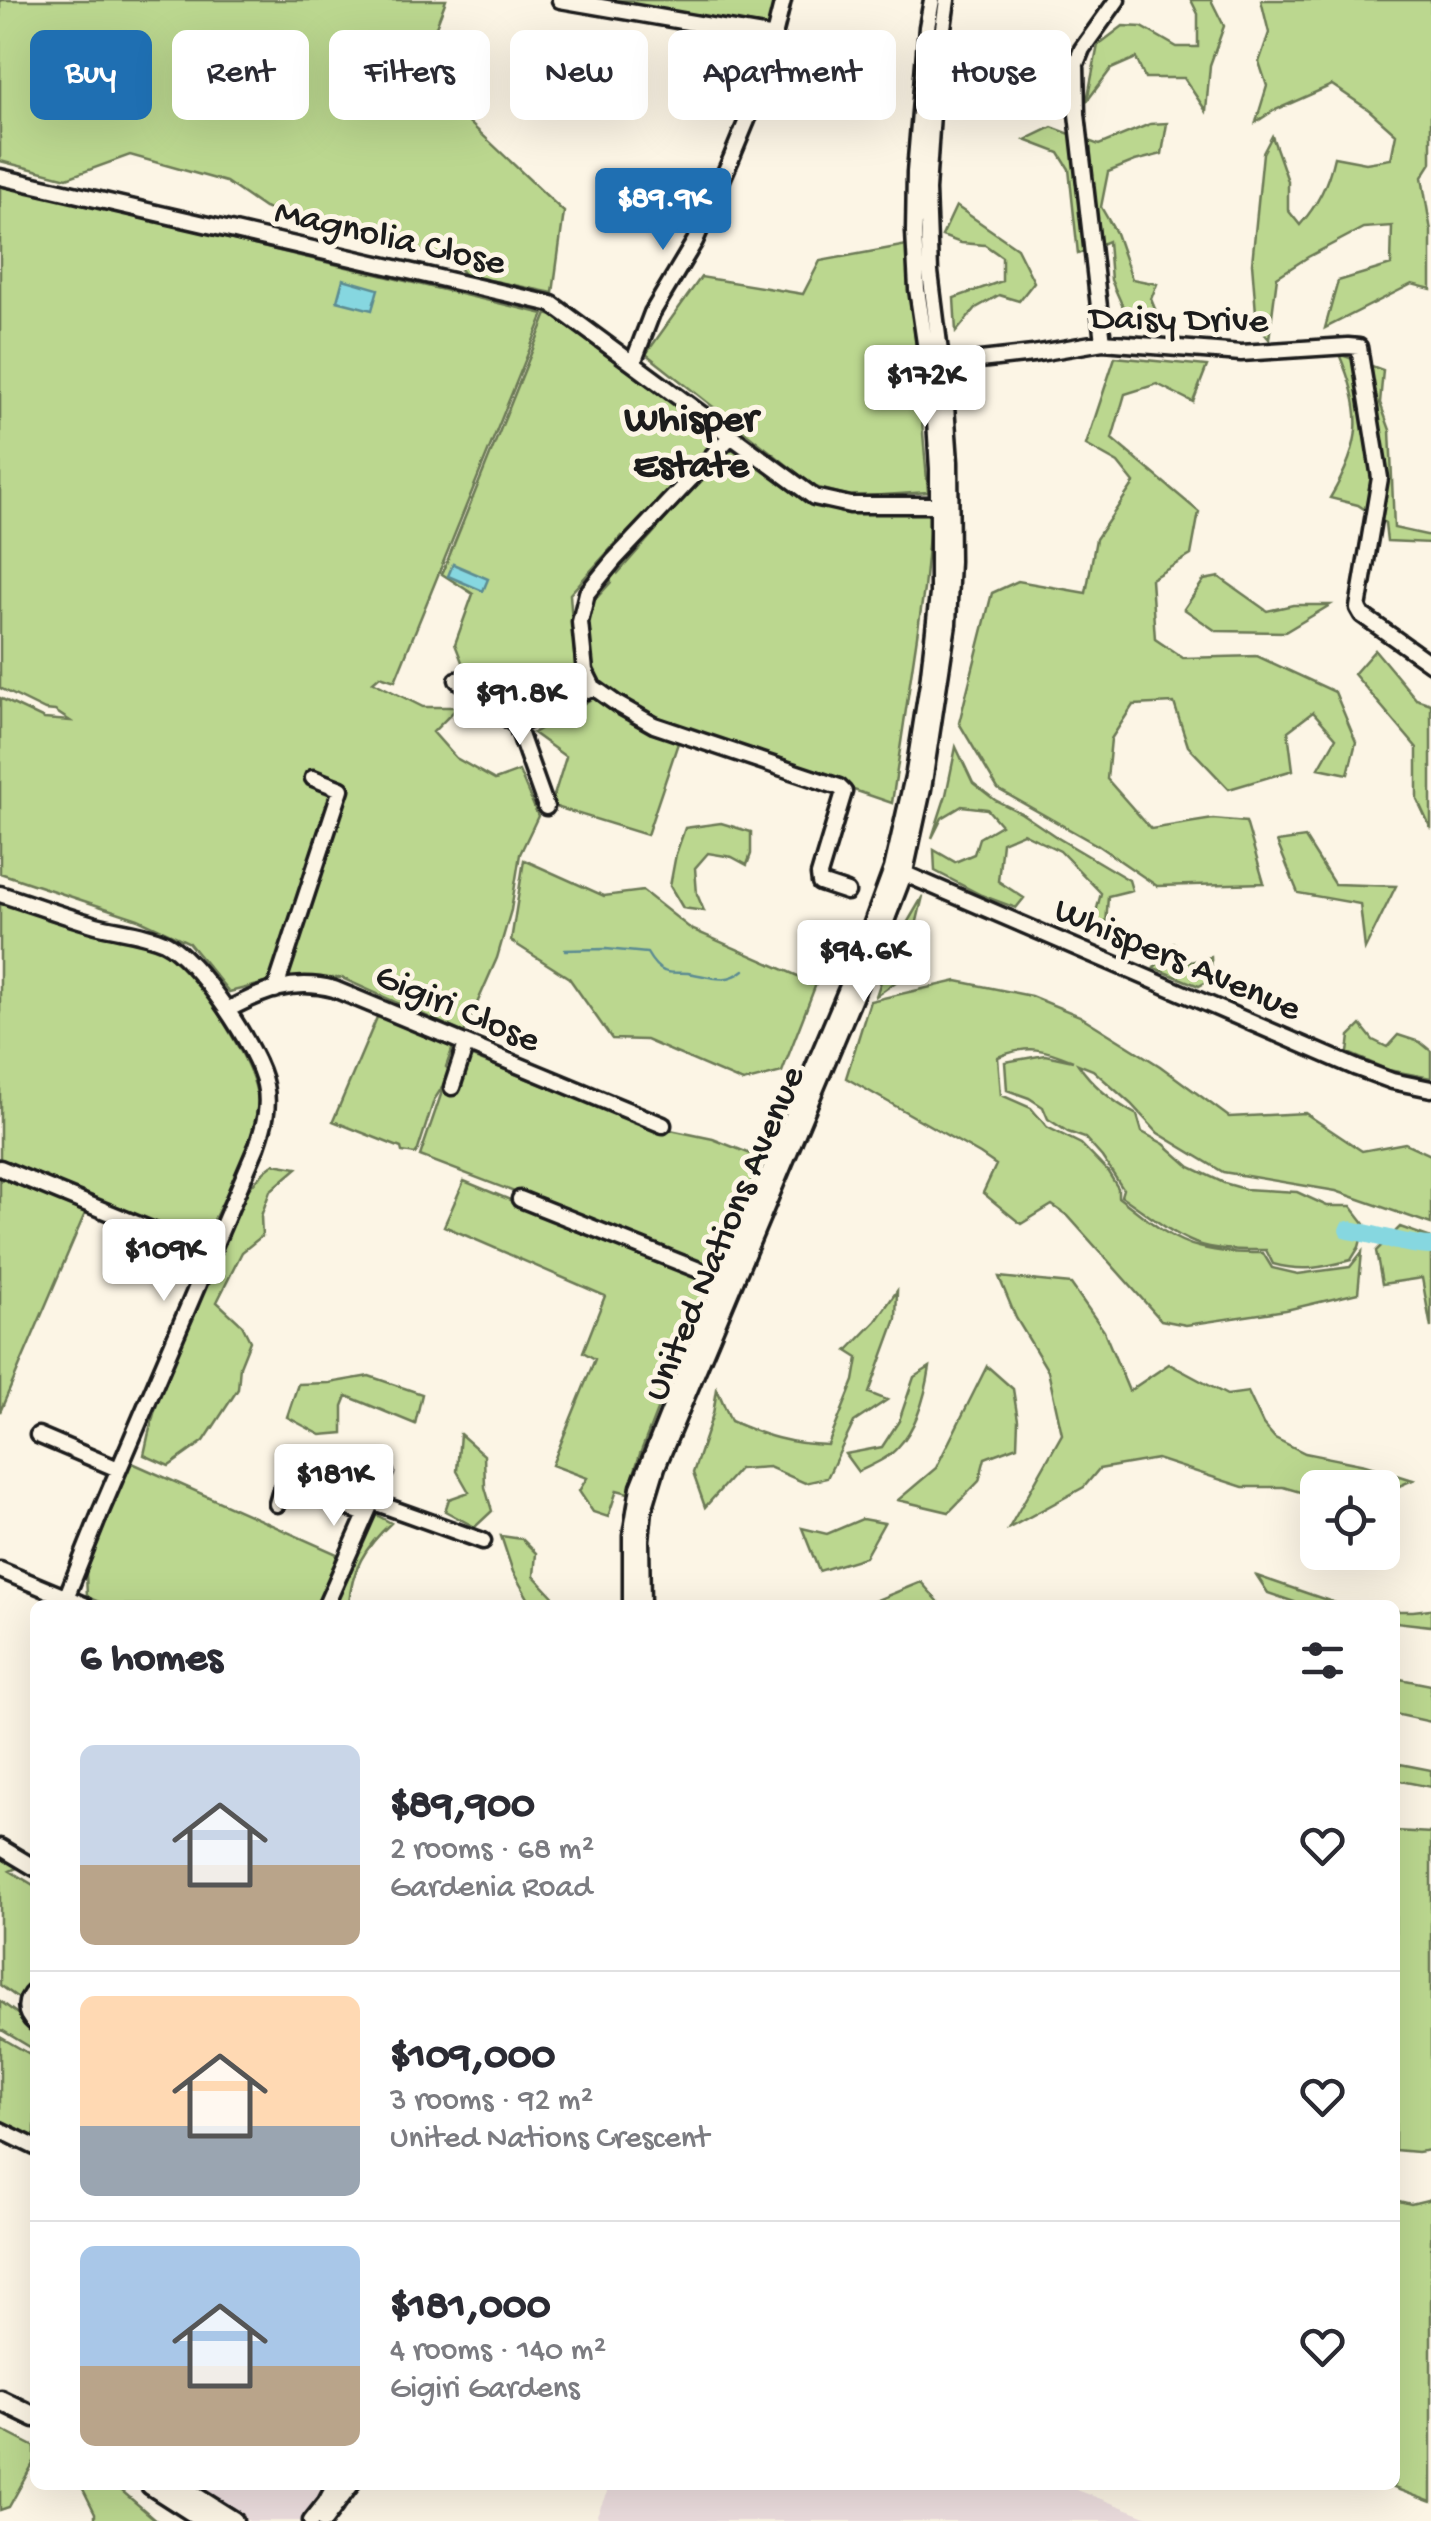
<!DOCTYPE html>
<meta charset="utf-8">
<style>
body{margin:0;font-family:"Gochi Hand",sans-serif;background:#f7f7f7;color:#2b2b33;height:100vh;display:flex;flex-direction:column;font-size:38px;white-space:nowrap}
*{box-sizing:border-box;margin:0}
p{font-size:32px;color:#7c7c81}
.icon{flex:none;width:55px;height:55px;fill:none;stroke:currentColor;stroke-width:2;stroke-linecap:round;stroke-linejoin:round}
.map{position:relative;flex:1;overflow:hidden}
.drawer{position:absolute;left:30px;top:1600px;width:1370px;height:890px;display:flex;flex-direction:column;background:#fff;border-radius:15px;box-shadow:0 10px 40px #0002}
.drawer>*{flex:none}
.hud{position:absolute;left:30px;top:30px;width:1372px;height:90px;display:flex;gap:20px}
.buttons{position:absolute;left:1300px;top:1470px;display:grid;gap:20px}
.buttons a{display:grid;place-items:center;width:100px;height:100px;border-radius:15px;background:#fff;box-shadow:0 10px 40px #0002;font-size:50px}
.price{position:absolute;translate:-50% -85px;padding:0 22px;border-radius:10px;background:#fff;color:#222;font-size:32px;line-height:65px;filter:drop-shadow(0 2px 5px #0008)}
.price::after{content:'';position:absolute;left:50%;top:60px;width:30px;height:22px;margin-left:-15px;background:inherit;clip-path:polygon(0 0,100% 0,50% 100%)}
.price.selected{background:#1f6fb2;color:#fff}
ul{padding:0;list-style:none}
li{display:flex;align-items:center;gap:30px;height:250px;padding:0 50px}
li+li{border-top:2px solid #e1e1e2}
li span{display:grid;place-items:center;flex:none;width:280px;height:200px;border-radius:15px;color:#555}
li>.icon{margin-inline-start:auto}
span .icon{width:120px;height:120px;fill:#fffc;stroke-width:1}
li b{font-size:42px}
h2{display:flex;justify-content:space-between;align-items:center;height:120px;padding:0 50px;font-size:42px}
.pill{padding:0 35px;border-radius:15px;background:#fff;box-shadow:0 10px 40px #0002;font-size:35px;line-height:90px}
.pill.selected{background:#1f6fb2;color:#fff}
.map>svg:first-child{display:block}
.built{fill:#ecddde}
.green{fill:#bbd78f;stroke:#6c7a56;stroke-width:2.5}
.water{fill:#86d7e0;stroke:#5c8c92;stroke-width:2.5}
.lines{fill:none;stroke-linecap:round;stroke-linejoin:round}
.stream{stroke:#5c8c92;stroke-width:2.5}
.river{stroke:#86d7e0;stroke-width:18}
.minor-casing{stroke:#1c1c1c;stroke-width:21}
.major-casing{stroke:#1c1c1c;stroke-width:25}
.minor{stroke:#fcf5e5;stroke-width:14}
.major{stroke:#fcf5e5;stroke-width:18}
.labels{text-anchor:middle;stroke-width:10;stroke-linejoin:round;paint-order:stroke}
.street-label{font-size:38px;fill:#1c1c1c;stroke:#fcf5e5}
.neighbourhood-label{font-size:40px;font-weight:bold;fill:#1c1c1c;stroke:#fcf5e5}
</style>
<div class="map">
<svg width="1431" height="2521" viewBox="0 0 1431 2521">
<rect width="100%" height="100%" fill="#fcf5e5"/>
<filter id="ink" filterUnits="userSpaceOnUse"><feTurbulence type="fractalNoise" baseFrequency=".01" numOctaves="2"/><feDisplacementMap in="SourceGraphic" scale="20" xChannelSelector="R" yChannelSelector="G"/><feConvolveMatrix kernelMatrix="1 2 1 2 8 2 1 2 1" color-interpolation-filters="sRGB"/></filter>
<g filter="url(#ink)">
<path class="built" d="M192,2485H324L308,2512V2521H249L233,2513Z
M610,2485H1064L1159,2521H600L597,2515Z"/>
<path class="green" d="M0,0H446L418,74L564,212L553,293L465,275L451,259L264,208L226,182L130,155L67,178L0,161Z
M605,0H776L769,27Z
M1191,0H1211L1224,26L1210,65L1206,111L1184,78H1145L1136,58L1111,69L1087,101L1098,45L1123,26L1142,27L1177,47H1198V14Z
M1261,0H1431V163L1422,177L1431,231V289L1412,284L1325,328L1338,281L1391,265L1392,226L1363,228L1308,257L1277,277L1269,339L1257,325L1252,263L1263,153L1272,136L1288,181V210L1300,225C1318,204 1328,184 1334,157L1366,163L1391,159L1396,134L1369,110L1332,85L1273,111L1256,122L1267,86L1259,62L1269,33Z
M1167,123L1162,154L1135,161L1108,172L1101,207L1116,233L1132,279L1157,284L1151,299L1163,329L1127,316L1111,280L1108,241L1078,254L1069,169L1059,153L1025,140L1052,127L1099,145L1150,124Z
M0,184L174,226L193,227L212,235L544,314L395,681L380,676L373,682L423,707H458L433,732L456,758L495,780L519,771L538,816L520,854L511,910L497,958L464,1033L342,978H286L229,992L188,942L138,919L0,873V698L44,719L70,721L55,711L45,710L0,688Z
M956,206L1017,248L1034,282L1019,301L999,295L976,308L956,332L954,298L1002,281V257L985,245L961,243L942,236Z
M907,245L928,492L854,497L815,487L646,354L701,277L803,294L820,261Z
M547,314L553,316L671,403L707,425L708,430L714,434L709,440L710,448L627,540L622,536L570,594L576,681L531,713L513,709L464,667L455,644L473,594L442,574Z
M1339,354L1383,370L1380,403L1390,430L1394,528L1431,536V543L1387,541L1385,523L1358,505L1330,498C1363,443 1364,412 1339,354Z
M1115,357L1207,366L1193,402L1157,384L1125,394L1112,439L1199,512L1191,555L1151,579L1155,639L1183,658L1257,656L1335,692L1356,742L1348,774L1319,768L1336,738L1313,712L1288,731L1293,770L1229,789L1188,746L1174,703L1133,705L1111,739L1107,779L1151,829L1213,819L1246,822L1264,883L1157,886L1097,845L998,789L959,723L992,593L1018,581L1086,593L1096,539L1134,483L1118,463L1086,445Z
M729,447L804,497L841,513H931L924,589L892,803L657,723L594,683L585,620L593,602L611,582L610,576L616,567L618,573Z
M1219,577L1267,611L1293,605H1330L1285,632L1216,631L1184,609L1204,580Z
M1375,650L1416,699L1431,704V829L1417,799V748L1354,674Z
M593,698L638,726L678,743L647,835L556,807L552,802L566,757L533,733Z
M956,747L973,783L995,800L1021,813L1058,838L1129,880L1132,890L1108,896L1106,926L1092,934L1077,929L1095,916L1101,893L1060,851L1023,833L1002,842L998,881L1024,898L1016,908L981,895L935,871L934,850L955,862L974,854L979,838L1001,825L987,809L962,806L942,818L932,838L946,795Z
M721,823L751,832V854L747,865L732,857L708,853L695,868L697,894L704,911L683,908L670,886L676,854L685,828Z
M1305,838L1334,884L1396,886L1365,949L1360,904L1298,893L1277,842Z
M524,860L604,896L643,891L691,929L816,984L782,1072L743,1082L646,1040L612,1039L569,978L511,941Z
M923,896L904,976L876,996L892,949Z
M0,898L163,945C189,967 207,994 225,1024C238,1046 252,1069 257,1094C263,1130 223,1199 208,1232L185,1236L0,1159Z
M1174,943L1186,963L1211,957L1212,979L1199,986L1154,968Z
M957,981L1031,996L1080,1016L1160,1066L1229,1117L1305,1113L1362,1151L1405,1143L1431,1155V1224L1336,1191L1223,1172L1158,1133L1131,1104L1093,1070L1078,1064C1093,1086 1113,1102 1137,1115L1142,1132L1164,1144L1190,1167L1224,1183L1245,1189L1297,1192L1327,1206H1351L1365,1224L1359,1247L1351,1260C1321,1268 1303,1272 1273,1264L1266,1250C1242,1250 1217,1251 1195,1243C1168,1232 1145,1212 1121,1196L1123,1189L1102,1157L1085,1138L1068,1132L1048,1119L1043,1107L1029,1098L1007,1090L1005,1062L1045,1055L1073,1061C1045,1049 1028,1044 998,1057L1001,1095L1031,1108L1047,1127L1081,1144L1108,1172L1118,1188V1197C1142,1215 1169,1240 1199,1247C1220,1253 1242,1253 1263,1253L1272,1268L1298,1274L1350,1267L1362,1252L1358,1293L1286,1310L1186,1325L1161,1320L1068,1216L1052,1205L1021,1224L983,1193L996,1165L980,1154L846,1078L870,1001Z
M378,1015L453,1047L446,1067L450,1071L457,1051L642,1124L713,1139L761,1158L714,1268L420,1156L445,1083L434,1100L418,1150L415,1154L402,1152L401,1148L333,1121Z
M1361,1025L1373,1040L1387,1047L1398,1035L1420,1042L1431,1051V1078L1388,1070L1348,1053L1350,1036Z
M274,1164L297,1168L270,1191L261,1216L262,1236L242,1252L217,1302L242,1325L250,1341L240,1366L238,1389L204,1441L169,1466L144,1455C156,1393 180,1338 204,1281C222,1240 236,1191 274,1164Z
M0,1175L86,1211L0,1412Z
M464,1181L707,1281L640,1454L628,1493L617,1490L608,1517L593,1512L579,1491L587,1478L552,1465L595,1359L583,1352L605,1296L444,1226Z
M1400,1227L1431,1238V1328L1422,1278L1382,1284L1376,1251Z
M999,1277L1071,1284L1104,1331L1129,1391L1169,1364L1227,1395L1248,1392L1263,1424L1275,1438L1305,1453L1365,1465L1413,1480L1383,1493L1382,1488H1318L1317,1497L1283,1487H1243L1157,1459L1099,1469L1084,1487L1009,1528L1062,1434L1048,1371L1016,1318Z
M897,1291L896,1319L869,1393L887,1400L854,1422L827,1478L805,1483L769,1467L739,1469L705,1507L693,1473L713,1414L717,1389L731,1421C765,1436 790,1444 828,1445L854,1381L858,1358L847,1351L876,1321Z
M987,1366L1013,1389L1018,1420L1017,1446L985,1458L979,1481L949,1512L898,1500L936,1468Z
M930,1367C926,1393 917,1427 898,1447C888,1459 871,1465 858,1472L845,1454L882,1447L899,1421L914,1377Z
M369,1376L422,1394L415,1424L347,1396L343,1406V1433L321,1435L287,1417L298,1384L329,1383Z
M460,1434L484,1455L485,1487L492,1511L475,1527L445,1511L449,1499L469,1492L457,1471Z
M130,1462L337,1554L335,1563L373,1513L391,1523C365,1547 351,1570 349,1605H106L87,1597L86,1572Z
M862,1519L884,1523L865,1557L819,1571L802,1528L827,1534Z
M501,1536L522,1539L536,1553L534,1576L561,1605H532L513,1572Z
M1257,1576L1341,1605H1303L1268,1593Z
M921,1582L938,1601L937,1605H865Z
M1431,1609V1626L1395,1622V1611H1413Z
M1395,1678L1431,1685V1722L1395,1714Z
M1395,1763L1431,1770V1787L1395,1780Z
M1395,1831L1431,1833V2150L1417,2152L1395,2150Z
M0,1854L21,1866L10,1871L35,1886V2010L0,1985Z
M0,2001L35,2027V2050L0,2029Z
M0,2037L35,2057V2137L0,2120Z
M1431,2199V2502L1386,2485H1395V2200L1411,2204Z
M0,2429L35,2447V2460L9,2507L0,2510Z
M81,2485H115L157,2521H95V2513Z"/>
<path class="water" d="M343,279L378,289L372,310L337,301Z
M453,564L488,579L483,591L448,576Z"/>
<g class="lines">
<path class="stream" d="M565,950L606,949L647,953C651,960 656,968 664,971C670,974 681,972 688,973C709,976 726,985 744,970"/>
<path class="river" d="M1348,1230C1376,1234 1402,1245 1431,1246"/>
<g class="minor-casing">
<path id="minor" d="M560,0L775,37
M0,177L552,304L814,497L850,505H945
M1103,342L1077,114L1076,64L1082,49L1117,0
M633,363L652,313L695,241L731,159L762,84L783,0
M935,365L1033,354L1103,342L1241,353L1348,346L1359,347L1380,478L1358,608L1362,615L1431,664
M731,436L614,560L587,593L580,622L585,671L593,687L617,704L654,725L839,787L844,792L819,875L820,883L847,892
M457,680L517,726L593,687
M517,726L546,807
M896,870L1357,1068L1392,1081L1431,1089
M0,894C32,904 64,916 96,925C119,931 142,932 164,942C196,957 259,1050 265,1085C270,1106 264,1126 257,1146L101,1511L66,1598
M275,990L341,789L313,778
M227,1010C263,991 293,978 334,989L663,1125
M452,1087L466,1044
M0,1168L210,1254
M520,1199L724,1280
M38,1435L118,1469
M371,1501L483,1541
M277,1504L281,1490L288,1486L294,1487L365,1514
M0,1570L84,1605
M326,1605L385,1472
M631,1605V1536L639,1487L701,1332L854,972L892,869L914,772L928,683L938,594V469L934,404L917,289L914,232L915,172L927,27L932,0
M642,1605L641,1540L644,1510L657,1467L885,924L905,872L923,789L948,624L951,561L950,462L945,392L930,272L927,190L933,98L947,0
M0,1847L35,1868
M35,1990C24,2000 23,2013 35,2023
M0,2130L35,2147
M311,2521L326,2502L335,2485
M324,2521L351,2485"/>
</g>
<g class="major-casing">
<path id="major" d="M0,2400L35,2417
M151,2485L207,2521
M176,2485L233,2521"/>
</g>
<use href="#minor" class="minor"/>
<use href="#major" class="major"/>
</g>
</g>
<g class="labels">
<g class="street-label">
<text transform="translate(391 234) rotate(13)" y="13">Magnolia Close</text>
<text transform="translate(1179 316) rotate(1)" y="13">Daisy Drive</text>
<text transform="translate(1179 956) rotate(23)" y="13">Whispers Avenue</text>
<text transform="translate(459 1005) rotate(23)" y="13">Gigiri Close</text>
<text transform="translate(721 1232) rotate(-67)" y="13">United Nations Avenue</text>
</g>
<g class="neighbourhood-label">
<text x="691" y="429">Whisper<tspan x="691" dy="46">Estate</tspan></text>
</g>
</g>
</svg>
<div class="buttons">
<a><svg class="icon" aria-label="locate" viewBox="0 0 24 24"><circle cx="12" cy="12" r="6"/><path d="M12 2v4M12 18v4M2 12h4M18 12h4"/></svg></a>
</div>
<b class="price selected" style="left:663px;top:253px">$89.9K</b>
<b class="price" style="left:925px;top:430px">$172K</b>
<b class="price" style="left:520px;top:748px">$91.8K</b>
<b class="price" style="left:864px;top:1005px">$94.6K</b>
<b class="price" style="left:164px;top:1304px">$109K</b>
<b class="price" style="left:334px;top:1529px">$181K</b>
<div class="hud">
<a class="pill selected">Buy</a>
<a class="pill">Rent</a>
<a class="pill">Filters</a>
<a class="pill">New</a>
<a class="pill">Apartment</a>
<a class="pill">House</a>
</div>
<section class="drawer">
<h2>6 homes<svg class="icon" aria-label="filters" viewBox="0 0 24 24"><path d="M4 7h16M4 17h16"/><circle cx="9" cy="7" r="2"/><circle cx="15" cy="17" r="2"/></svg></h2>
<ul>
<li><span style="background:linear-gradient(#c9d6e8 60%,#b9a48a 0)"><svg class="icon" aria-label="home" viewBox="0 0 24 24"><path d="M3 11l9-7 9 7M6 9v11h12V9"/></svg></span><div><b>$89,900</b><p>2 rooms · 68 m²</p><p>Gardenia Road</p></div><svg class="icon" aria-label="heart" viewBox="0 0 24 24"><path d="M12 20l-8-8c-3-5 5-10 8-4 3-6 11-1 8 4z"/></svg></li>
<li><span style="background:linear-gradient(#ffd9b3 65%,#9aa5b1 0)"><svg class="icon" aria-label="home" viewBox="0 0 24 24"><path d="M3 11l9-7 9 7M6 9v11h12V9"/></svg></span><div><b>$109,000</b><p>3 rooms · 92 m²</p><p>United Nations Crescent</p></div><svg class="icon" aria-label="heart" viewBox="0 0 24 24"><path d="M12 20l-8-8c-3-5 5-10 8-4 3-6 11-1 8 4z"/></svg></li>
<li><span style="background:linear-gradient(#a9c7e8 60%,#b9a48a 0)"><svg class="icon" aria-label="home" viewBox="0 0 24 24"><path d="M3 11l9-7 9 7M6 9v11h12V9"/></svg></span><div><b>$181,000</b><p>4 rooms · 140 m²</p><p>Gigiri Gardens</p></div><svg class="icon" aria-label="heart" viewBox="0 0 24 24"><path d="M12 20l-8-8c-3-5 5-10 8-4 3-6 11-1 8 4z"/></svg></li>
</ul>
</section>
</div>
